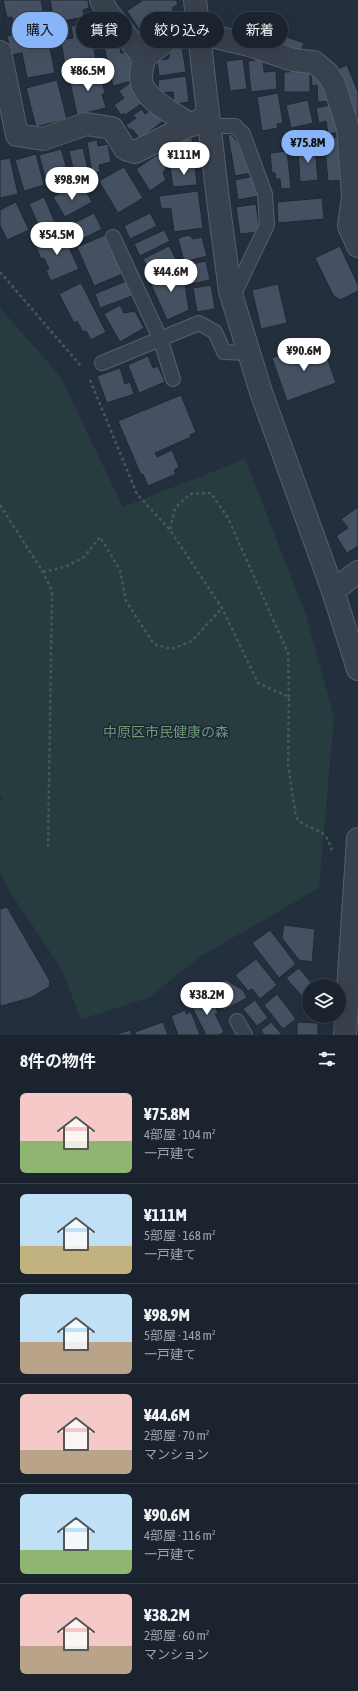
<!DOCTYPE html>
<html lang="ja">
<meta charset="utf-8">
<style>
body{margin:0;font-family:"Asap Condensed","Noto Sans JP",sans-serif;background:#282f3a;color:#f1f3f6;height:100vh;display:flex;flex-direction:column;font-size:15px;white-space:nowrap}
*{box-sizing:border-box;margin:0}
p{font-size:13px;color:#a0a4aa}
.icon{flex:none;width:22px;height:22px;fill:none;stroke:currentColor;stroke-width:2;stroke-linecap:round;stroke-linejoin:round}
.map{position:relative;height:1035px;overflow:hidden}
.side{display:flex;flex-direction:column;background:#1b232e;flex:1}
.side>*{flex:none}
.hud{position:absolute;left:12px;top:12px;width:334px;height:36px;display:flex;gap:8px}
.buttons{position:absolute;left:302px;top:979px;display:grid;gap:8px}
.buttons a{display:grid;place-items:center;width:44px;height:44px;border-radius:50%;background:#1b232e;box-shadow:0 4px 16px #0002,0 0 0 1px #39404a;font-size:20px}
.price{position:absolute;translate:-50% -34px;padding:0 9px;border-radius:14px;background:#fff;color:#222;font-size:13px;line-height:26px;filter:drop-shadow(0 1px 2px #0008)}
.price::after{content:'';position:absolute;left:50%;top:24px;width:12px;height:9px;margin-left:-6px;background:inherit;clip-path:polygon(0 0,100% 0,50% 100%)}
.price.on{background:#8ab4f8;color:#111}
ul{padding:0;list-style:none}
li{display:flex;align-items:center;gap:12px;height:100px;padding:0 20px}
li+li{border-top:1px solid #39404a}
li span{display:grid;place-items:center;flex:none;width:112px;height:80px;border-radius:6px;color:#555}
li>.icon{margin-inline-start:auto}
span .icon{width:48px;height:48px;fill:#fffc;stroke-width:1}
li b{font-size:17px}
h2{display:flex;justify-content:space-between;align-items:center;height:48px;padding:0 20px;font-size:17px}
.pill{padding:0 14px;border-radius:18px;background:#1b232e;box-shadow:0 4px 16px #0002,0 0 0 1px #39404a;font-size:14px;line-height:36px}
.pill.on{background:#8ab4f8;color:#111}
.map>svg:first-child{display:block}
.green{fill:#263c3f}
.building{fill:#455162;stroke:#1f2835}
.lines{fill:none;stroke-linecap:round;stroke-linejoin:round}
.service-casing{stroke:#565f6c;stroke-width:16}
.minor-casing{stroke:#565f6c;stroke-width:24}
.tertiary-casing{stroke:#565f6c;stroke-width:24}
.path{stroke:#44595c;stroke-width:2.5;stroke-dasharray:3 3;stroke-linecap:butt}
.service{stroke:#38414e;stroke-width:14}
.minor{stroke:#38414e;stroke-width:22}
.tertiary{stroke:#38414e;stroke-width:22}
.labels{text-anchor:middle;stroke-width:3;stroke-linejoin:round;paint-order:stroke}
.park-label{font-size:14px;fill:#6b9a76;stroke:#1d2633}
</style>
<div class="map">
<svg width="358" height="1035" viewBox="0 0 358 1035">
<rect width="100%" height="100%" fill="#242f3e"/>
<path class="green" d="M0,308L60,376L123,507L245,459L305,612L334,717L319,888L201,956L148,998L81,1019L61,968L8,889L0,871V803L2,797L0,796Z"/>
<path class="building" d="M3,0H41L45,22L14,28L12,17L7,18Z
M50,0H88L89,8L83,10L84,17L54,23Z
M143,0H176L178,4L172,8L174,12L159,22L164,29L147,41L127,11Z
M243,22L304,43L298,58L238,37Z
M90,23L97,67L66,72L61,40L73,38L71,26Z
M46,28L55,73L27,78L22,53L11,55L7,36Z
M118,39L121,53L129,52L135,80L113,86L103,42Z
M182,47L186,72L159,76L157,60L168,59L171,48Z
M243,59L247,89L230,91L226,61Z
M263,59L264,72L276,71L277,89L251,92L248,61Z
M347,65L358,92V114L352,116L333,71Z
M100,70L105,94H102L106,108L77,115L69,77Z
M310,71V92H284V72Z
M319,73L331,101L318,102L317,85L312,86L311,75Z
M186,76L189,102L174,104L173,92L159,93L158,80Z
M57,80L67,119L36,127L26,88Z
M130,83L147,100L125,115L124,113L121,115L114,105L124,98L119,91Z
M278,93L283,123L277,124L278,128L262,131L257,97Z
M308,100L313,123L291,128L286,105Z
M334,104L339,132L328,134L326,121L319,123L316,108Z
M153,108L163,121L140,139L132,129L130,130L126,125L136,118L133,115L142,109L145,114Z
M231,134L237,141L251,173L235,176L228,135Z
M340,137L344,180L328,181L324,138Z
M186,138H192L194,160L169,163L168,149Z
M97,140L98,146L108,144L111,162L99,165L100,172L92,173L87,142Z
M315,147L318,180L300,182L298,148Z
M83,148L90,178L76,182L69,151Z
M61,149L69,176L47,183L39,155Z
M287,151L291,188L281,189L280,179H276L275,173H272L270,153Z
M36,154L44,185L24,191L15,160Z
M157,155L166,168L163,173L166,180L150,191L136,169Z
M10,158L18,194L0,198V160Z
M195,164L197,185L173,187L170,167Z
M124,167L143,198L118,213L99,181Z
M254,176L258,196L238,200L235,180Z
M71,187L75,194L82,190L83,193L86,191L92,202L65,217L53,197Z
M198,191L203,228L174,232L171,209L161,208L159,196Z
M44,197L57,227L42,233L29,204Z
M322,198L324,219L278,223L277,202Z
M16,202L29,230L7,240L0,225V210Z
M256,204L260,232L240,234L236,207Z
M94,213L102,229L76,242L68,226Z
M150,213L157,226L130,239L124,226Z
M164,230L170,241L140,256L134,244Z
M62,232L79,269L51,281L46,271L49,269L44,258L41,259L35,244Z
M105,235L122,274L94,286L77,247Z
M189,235L193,239L202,237L207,256L184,262L178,238Z
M169,246L177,261L150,274L143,259Z
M340,246L358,285V291L340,300L333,295L315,258Z
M206,261L210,280L191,284L187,265Z
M178,267L185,284L189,310L167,320L149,280Z
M126,281L132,296L100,308L95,294Z
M81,283L106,332L91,340L86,331L83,332L77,321L74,323L59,294Z
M278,284L287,323L261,329L252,290Z
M211,285L215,309L197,312L193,288Z
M120,305L124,313L135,311L144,328L120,342L104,314Z
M323,346L336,383L287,401L272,358L296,349L298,355Z
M148,356L153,368L158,366L165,382L139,393L128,365Z
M120,368L125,384L130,382L134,394L107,403L97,376Z
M181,395L196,432L190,435L191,437L155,453L157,457L172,450L179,467L174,470L176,474L148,486L143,474L141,475L118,421Z
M358,507V546L347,553L336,536L348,528L341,519Z
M7,907L50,981L49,987L30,998L1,1006L0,1003V909Z
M284,925L315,929L312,962L299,960L282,938Z
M270,930L296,964L279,978L252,943Z
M256,959L277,985L260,999L252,989L248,991L235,975Z
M299,968L314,986H309V1002L308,1003L286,978Z
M226,980L243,990L247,998L224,1010L211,988Z
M277,994L296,1019L283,1029L264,1005Z
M206,995L211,1005L214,1003L218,1013L215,1014L224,1032L219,1035H206L190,1003Z
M255,1000L268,1018L257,1026L243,1009Z
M185,1010L186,1014L191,1012L200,1035H178L171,1016Z
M163,1022L168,1035H136L135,1032Z
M271,1022L282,1035H264L261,1030Z
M297,1022L318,1023V1035H297Z
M130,1030L132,1035H114Z"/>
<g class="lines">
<g class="service-casing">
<path id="service" d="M210,126H235L243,134L265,194L267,225L232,298
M113,237L160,338L173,379
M102,363L199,323L215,332L224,352L248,353
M237,1021L245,1035"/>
</g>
<g class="minor-casing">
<path id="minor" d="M101,0L107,11L144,58
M199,33L249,45L293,60L314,62L327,73L334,84L348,128L353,196L349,226L358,246
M0,52L17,135L43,139L86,124L112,128L125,149L135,152L208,116
M192,125C177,116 140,98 141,77C141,71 143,64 144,58L197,17
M333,591L358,572"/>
</g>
<g class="tertiary-casing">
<path id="tertiary" d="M195,0L218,200L230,291L261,392L333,591L358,669
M345,1035L358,839"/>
</g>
<path class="path" d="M0,272L81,366
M90,380L137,494L170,530
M0,505L43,572L52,591L48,849
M43,572L65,567L84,557L100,537L120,570L126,601L154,644L172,649L192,641L222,608
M289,697L288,653L228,518L211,493L190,494L175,508L170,530L222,608L258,683L289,697L288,765L296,817C304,829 319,827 326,837C329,841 330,846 332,850"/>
<use href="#service" class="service"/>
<use href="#minor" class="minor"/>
<use href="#tertiary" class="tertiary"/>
</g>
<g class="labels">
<g class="park-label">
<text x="166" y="737">中原区市民健康の森</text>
</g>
</g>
</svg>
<div class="buttons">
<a><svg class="icon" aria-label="layers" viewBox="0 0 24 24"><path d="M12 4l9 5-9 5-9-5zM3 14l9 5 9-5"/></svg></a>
</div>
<b class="price" style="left:88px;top:92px">¥86.5M</b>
<b class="price on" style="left:308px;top:164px">¥75.8M</b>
<b class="price" style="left:184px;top:176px">¥111M</b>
<b class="price" style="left:72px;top:201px">¥98.9M</b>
<b class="price" style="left:57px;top:256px">¥54.5M</b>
<b class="price" style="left:171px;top:293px">¥44.6M</b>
<b class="price" style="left:304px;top:372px">¥90.6M</b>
<b class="price" style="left:207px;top:1016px">¥38.2M</b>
<div class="hud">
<a class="pill on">購入</a>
<a class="pill">賃貸</a>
<a class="pill">絞り込み</a>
<a class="pill">新着</a>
</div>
</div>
<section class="side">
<h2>8件の物件<svg class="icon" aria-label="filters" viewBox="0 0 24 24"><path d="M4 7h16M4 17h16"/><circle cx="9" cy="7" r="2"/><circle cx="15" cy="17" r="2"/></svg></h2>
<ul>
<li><span style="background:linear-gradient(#f6c9c9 60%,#8fb573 0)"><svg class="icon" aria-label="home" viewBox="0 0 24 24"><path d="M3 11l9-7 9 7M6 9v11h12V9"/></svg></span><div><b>¥75.8M</b><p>4部屋 · 104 m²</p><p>一戸建て</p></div></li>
<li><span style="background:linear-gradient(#bfe0f5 65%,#c2b280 0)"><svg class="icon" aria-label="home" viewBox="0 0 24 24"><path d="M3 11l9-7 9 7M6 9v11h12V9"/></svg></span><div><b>¥111M</b><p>5部屋 · 168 m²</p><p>一戸建て</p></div></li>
<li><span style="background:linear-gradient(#bfe0f5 60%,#b9a48a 0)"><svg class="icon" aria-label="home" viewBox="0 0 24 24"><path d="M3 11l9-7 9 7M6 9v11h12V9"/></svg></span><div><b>¥98.9M</b><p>5部屋 · 148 m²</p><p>一戸建て</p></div></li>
<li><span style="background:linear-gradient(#f6c9c9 70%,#b9a48a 0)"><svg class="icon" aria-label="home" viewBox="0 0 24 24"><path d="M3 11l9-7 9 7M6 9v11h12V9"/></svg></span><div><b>¥44.6M</b><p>2部屋 · 70 m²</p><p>マンション</p></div></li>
<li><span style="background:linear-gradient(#bfe0f5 70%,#8fb573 0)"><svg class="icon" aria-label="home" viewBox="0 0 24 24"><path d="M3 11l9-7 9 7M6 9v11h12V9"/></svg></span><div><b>¥90.6M</b><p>4部屋 · 116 m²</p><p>一戸建て</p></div></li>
<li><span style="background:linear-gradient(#f6c9c9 65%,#b9a48a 0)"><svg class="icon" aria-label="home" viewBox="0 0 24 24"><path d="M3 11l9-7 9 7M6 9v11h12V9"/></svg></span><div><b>¥38.2M</b><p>2部屋 · 60 m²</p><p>マンション</p></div></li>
</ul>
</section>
